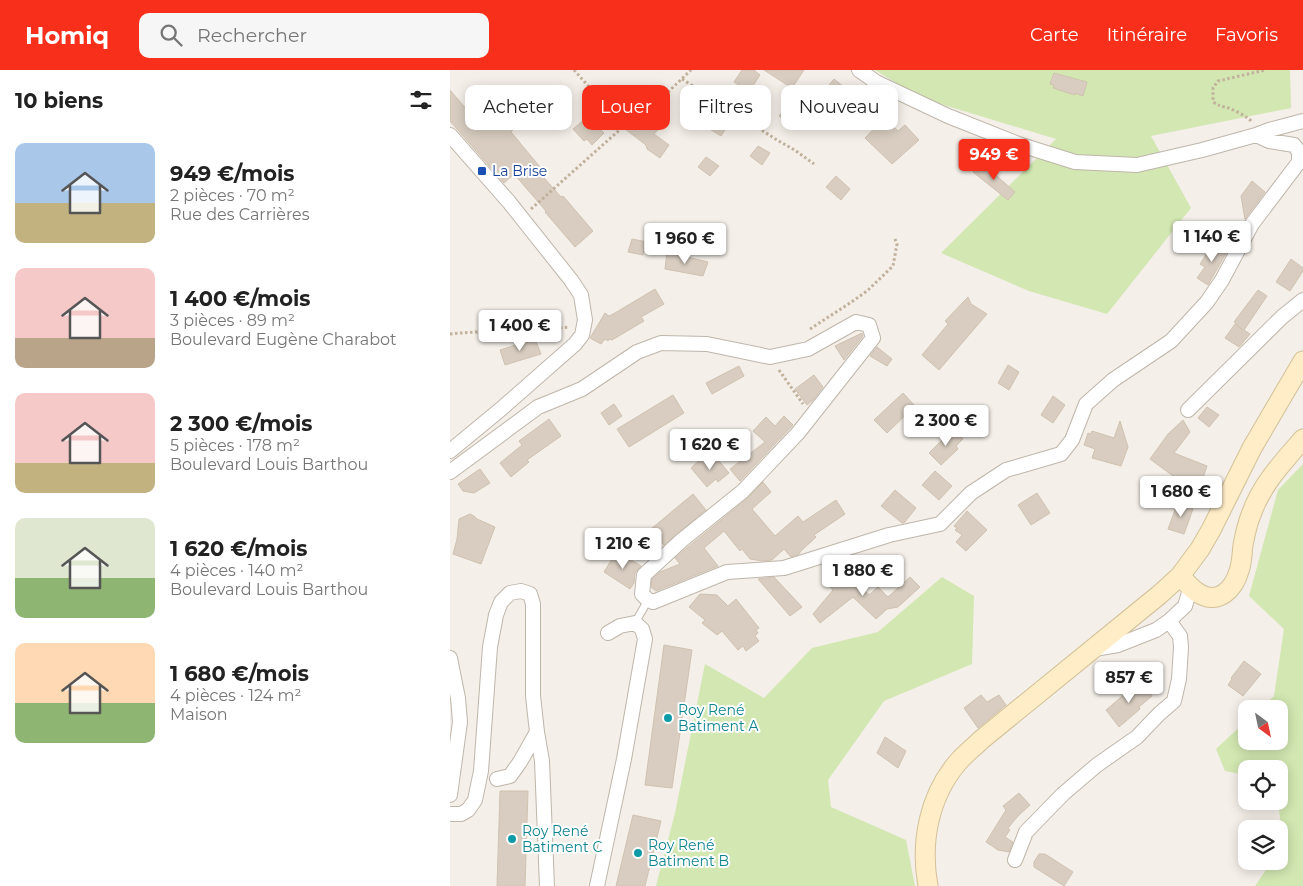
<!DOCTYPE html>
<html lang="fr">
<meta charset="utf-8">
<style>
body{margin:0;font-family:Montserrat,sans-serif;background:#f6f6f6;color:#222;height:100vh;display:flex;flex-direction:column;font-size:19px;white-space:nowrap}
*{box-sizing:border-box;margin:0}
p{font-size:16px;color:#767676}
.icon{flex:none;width:28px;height:28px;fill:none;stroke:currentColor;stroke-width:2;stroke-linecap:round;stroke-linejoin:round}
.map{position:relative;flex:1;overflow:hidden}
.sheet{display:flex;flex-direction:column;background:#fff;width:450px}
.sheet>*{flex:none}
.hud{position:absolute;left:15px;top:15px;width:475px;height:45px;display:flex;gap:10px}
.needle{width:32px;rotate:147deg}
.buttons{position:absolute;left:788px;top:630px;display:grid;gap:10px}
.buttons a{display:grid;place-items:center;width:50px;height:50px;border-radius:10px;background:#fff;box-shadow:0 2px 12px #0003;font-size:25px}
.price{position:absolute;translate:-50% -42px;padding:0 11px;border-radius:5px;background:#fff;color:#222;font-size:16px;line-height:32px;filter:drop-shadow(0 1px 2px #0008)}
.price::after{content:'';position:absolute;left:50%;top:30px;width:15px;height:11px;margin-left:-8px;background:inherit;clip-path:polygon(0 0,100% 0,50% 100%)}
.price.active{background:#f72f1b;color:#fff}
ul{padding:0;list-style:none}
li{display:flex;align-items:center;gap:15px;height:125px;padding:0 15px}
li span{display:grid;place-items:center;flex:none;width:140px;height:100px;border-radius:10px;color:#555}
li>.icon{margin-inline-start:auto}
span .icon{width:60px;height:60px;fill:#fffc;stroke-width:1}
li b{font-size:21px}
h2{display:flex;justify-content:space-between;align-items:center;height:60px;padding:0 15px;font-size:21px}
.tag{padding:0 18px;border-radius:10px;background:#fff;box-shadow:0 2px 12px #0003;font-size:18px;line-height:45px}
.tag.active{background:#f72f1b;color:#fff}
header{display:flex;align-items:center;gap:30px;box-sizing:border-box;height:70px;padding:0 25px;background:#f72f1b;color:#fff}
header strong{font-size:24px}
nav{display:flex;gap:28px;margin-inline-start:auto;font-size:18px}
.search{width:350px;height:45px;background:#f6f6f6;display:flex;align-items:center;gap:12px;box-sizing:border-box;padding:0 18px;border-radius:10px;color:#767676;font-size:19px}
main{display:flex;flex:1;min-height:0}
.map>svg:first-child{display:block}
.green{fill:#d2e7b1}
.building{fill:#d8cdc0;stroke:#d0c2b0}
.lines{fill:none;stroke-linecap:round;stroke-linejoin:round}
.lane-casing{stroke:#bfb6aa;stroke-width:9}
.street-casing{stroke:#bfb6aa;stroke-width:16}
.secondary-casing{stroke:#d3c098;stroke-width:21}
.path{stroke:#c1b19c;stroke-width:3;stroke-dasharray:2.5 2.5;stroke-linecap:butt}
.lane{stroke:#fff;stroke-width:7}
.street{stroke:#fff;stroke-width:14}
.secondary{stroke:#feedc7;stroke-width:19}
.transit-dot{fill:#1a4fb4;stroke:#fff;stroke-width:2}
.culture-dot{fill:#0f9aa8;stroke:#fff;stroke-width:2}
.labels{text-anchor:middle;stroke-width:4;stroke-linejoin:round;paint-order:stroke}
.transit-label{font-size:14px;fill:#164399;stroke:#fff;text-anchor:start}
.culture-label{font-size:14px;fill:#0d838f;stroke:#fff;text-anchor:start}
</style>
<header>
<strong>Homiq</strong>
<div class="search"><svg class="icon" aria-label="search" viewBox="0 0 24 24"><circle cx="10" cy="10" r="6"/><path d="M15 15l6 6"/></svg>Rechercher</div>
<nav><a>Carte</a><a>Itinéraire</a><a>Favoris</a></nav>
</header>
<main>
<section class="sheet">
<h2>10 biens<svg class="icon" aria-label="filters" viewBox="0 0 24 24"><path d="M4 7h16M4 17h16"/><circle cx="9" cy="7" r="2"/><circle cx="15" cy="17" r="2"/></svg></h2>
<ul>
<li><span style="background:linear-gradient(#a9c7e8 60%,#c2b280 0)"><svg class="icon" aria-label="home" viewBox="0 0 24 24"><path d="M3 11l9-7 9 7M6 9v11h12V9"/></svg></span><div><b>949 €/mois</b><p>2 pièces · 70 m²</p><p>Rue des Carrières</p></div></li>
<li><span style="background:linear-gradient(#f6c9c9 70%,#b9a48a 0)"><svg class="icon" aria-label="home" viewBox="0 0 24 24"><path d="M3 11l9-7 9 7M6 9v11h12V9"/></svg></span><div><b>1 400 €/mois</b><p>3 pièces · 89 m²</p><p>Boulevard Eugène Charabot</p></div></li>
<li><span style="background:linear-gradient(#f6c9c9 70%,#c2b280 0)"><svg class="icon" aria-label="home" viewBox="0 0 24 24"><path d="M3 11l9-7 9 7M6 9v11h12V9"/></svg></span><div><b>2 300 €/mois</b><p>5 pièces · 178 m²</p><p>Boulevard Louis Barthou</p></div></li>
<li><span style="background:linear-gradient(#dfe7d0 60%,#8fb573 0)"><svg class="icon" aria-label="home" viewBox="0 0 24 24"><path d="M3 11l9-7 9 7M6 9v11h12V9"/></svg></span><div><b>1 620 €/mois</b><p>4 pièces · 140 m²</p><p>Boulevard Louis Barthou</p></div></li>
<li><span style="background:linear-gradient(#ffd9b3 60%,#8fb573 0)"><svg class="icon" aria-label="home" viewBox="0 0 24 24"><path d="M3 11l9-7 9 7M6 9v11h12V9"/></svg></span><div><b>1 680 €/mois</b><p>4 pièces · 124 m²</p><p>Maison</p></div></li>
</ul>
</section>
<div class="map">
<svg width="853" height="816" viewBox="0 0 853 816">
<rect width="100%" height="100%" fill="#f4efe8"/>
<path class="green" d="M425,0H840L841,38L701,66L741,138L657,244L579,221L491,183L606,69L471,28Z
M853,394V816H805L822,791H829V781L833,776L829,739L827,731H829V699H796V705L775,701L766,679L796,651V671H829V639H810L824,626L834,559L799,526L828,420Z
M492,507L524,526L522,594L434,631L378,710L381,737L456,770L465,816H206L225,743L255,594L314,628L362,578L428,562Z"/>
<path class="building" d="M292,0H304L310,5L299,22L284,12Z
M314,0H354L342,18Z
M604,3L637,12L633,26L625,23V25L603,18L604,15L600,14Z
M384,9L408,28L395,45L384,36L381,39L368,28Z
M0,20L18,41L29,32L30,33L35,29L63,60L61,62L90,97L87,100L111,127L113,126L143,161L125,177L95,142L96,141L64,104L54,113L0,51Z
M342,30L357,43L345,58L329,46Z
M256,33L282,49L271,66L245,50Z
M137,47L154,63L142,75L137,69L134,71L123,59Z
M194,48L209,59L204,64L219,75L210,88L197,79L196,75L175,59L185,51L189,53Z
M434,48L448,61L455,55L469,70L442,94L415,68Z
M308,76L320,83L312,95L300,86Z
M256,87L269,96L260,106L248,97Z
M531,92L565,122L558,130L523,102Z
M386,106L400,119L391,130L376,117Z
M802,111L815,122L795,149L791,126Z
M182,169L197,172L193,185L178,182Z
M764,172L778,180L758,215L747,208L755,197L750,194Z
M217,182L258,192L253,206L215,199Z
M841,189L853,198V201L840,221L826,212Z
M205,219L214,234L191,247L194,251L162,270L159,269L158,271L155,269L151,274L140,268L155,243L159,246L165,243Z
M808,220L817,226L794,260L800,264L789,277L775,268L785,254L793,260L784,252Z
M518,227L521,234L537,244L489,300L472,285L498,254L495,251Z
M412,263L413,266L394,290L385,276Z
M85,269L91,284L55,295L50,280Z
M427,277L442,289L437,296L420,286Z
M558,295L569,302L559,320L548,313Z
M289,296L294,306L262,324L256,313Z
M364,305L373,317L363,330L357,335L345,319Z
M453,323L465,336L437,363L424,350Z
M223,325L234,343L179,377L167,359Z
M603,326L615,335L603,353L591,345Z
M164,334L172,346L159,355L151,343Z
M757,337L769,345L759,357L748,348Z
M334,346L343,355L290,411L280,399L315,372L303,361L316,347L325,356Z
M99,349L111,366L77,390L79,392L61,407L50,393L72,375L69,371Z
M733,350L740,362L724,383L757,396L745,432L732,421L734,414L700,389L718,364Z
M670,351L678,377L671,396L642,388L645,379L634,375L638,363L641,364L642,361L664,368Z
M503,359L513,369L506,376L508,379L491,395L479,383Z
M265,386L279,403L268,412L266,409L257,417L241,398L253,387L258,392Z
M30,399L40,413L24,423L13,421L8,414Z
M485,401L502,416L489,430L472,415Z
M313,412L321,422L302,439L325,466L348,446L353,452L386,430L395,444L364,465L366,467L351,481L349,484L341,487L334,479L322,490L312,491L300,489L292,479L290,481L274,461L254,478L268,496L206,521L201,517L202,509L210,502L230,494L225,488L238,477L298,428Z
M445,420L466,438L454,453H452L431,436Z
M587,423L600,443L581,455L568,435Z
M243,424L256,440L214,475L201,459Z
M728,432L743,439L734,464L718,459Z
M517,441L537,460L516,481L506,472L512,465L505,460L507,458L504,456Z
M20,444L24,446L27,449L45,457L31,494L3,484L7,469L9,449Z
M167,481L191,496L185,503L184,513L180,519L154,502Z
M397,501L419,525L428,517L438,527L460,507L470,517L448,537L437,539L426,549L403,527L370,553L363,544L383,520L380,517Z
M324,507L352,537L340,546L308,509Z
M250,524L267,525L278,536L286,529L309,558L306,560L308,563L305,566L309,571L296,581L293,576L288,580L272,561L267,565L252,553L255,550L239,537Z
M214,575L242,580L222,718L195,715Z
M794,591L811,604L793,626L778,615L782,609L781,608Z
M690,611L702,626L689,637L690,639L669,657L656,640Z
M531,625L537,632L549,625L556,635L528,658L514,638Z
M435,667L456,681L448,698L427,683Z
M50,721H78L75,816H47Z
M569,723L580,735L568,746L558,758L560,760L555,767L563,772L559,782L548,780L536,772L556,740L553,736Z
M183,745L211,751L195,816H166Z
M589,784H595L623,802L614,816L584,797V792Z"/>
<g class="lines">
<g class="lane-casing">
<path id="lane" d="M185,553L198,530"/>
</g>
<g class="street-casing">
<path id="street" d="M409,0L426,12L498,46L571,75L625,92L687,95L752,80L806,65L819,60L853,51
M0,65L59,132L121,210L131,225L135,250L132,265L125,274L51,339L0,381
M738,340L832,247L853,230
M0,402L88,337L132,319L187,282L211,273L257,274L320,287L358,279L406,252L419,255L423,268L348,363L293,421L232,470L194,505L192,524L198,530L203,532L277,502L334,498L439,465L490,454L521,423L556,400L611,384L622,370L636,334L663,310L721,271L757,232L772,210L802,154L849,92V82L844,75L819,71L806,65
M644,579L668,575L706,560L719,551L735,536L741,516
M0,588L8,628L10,652L0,725
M47,709L60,706L70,692L87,662
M0,744H11L18,740L25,730L31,701L40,577L46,545L51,532L60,523L71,521L80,524L83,534V626L87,662L92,691L97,816
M565,790L576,762L613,724L647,695L687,667L709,644L724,631L729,609L731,577L730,566L719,551
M147,816L174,689L195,569L192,559L185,553L170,556L158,563"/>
</g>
<g class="secondary-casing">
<path id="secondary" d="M730,506C736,512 742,520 750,524C768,535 784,519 789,501C792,493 792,483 793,475C795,465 797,454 801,445C811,415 833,392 853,369
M478,816C470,772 479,726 508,692C515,684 524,677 531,670L709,525L730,506L750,479L761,460L802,378L853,291"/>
</g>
<path class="path" d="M124,0L174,56
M232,9L327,70L346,81L364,94
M801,51C798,47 781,38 775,37C770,36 768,35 763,32V18L768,11L815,0
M81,139L174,56L217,23L241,0
M360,259L400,233L417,221L443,196L447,174L445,169
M0,264C40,260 80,261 119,257
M329,300L353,334"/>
<use href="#lane" class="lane"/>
<use href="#street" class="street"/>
<use href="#secondary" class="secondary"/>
</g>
<rect class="transit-dot" x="27" y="96" width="10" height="10" rx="2.5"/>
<g class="culture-dot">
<circle cx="218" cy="648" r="5"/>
<circle cx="62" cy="769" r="5"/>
<circle cx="188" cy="783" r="5"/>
</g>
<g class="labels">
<g class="transit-label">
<text x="42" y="106">La Brise</text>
</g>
<g class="culture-label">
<text x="228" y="645">Roy René<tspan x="228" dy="16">Batiment A</tspan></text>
<text x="72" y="766">Roy René<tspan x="72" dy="16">Batiment C</tspan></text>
<text x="198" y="780">Roy René<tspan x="198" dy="16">Batiment B</tspan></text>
</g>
</g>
</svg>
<div class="buttons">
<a><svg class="needle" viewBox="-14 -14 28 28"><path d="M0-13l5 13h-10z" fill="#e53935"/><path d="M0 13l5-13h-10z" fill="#767676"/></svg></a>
<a><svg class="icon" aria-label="locate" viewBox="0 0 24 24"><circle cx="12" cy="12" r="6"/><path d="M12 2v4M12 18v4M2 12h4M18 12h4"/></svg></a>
<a><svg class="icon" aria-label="layers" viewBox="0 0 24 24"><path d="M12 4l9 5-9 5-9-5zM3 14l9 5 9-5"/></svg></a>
</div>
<b class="price active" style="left:544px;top:111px">949 €</b>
<b class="price" style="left:762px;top:193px">1 140 €</b>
<b class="price" style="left:235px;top:195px">1 960 €</b>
<b class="price" style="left:70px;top:282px">1 400 €</b>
<b class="price" style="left:496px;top:377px">2 300 €</b>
<b class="price" style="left:260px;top:401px">1 620 €</b>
<b class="price" style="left:731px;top:448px">1 680 €</b>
<b class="price" style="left:173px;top:500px">1 210 €</b>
<b class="price" style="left:413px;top:527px">1 880 €</b>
<b class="price" style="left:679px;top:634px">857 €</b>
<div class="hud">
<a class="tag">Acheter</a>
<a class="tag active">Louer</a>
<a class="tag">Filtres</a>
<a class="tag">Nouveau</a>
</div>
</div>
</main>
